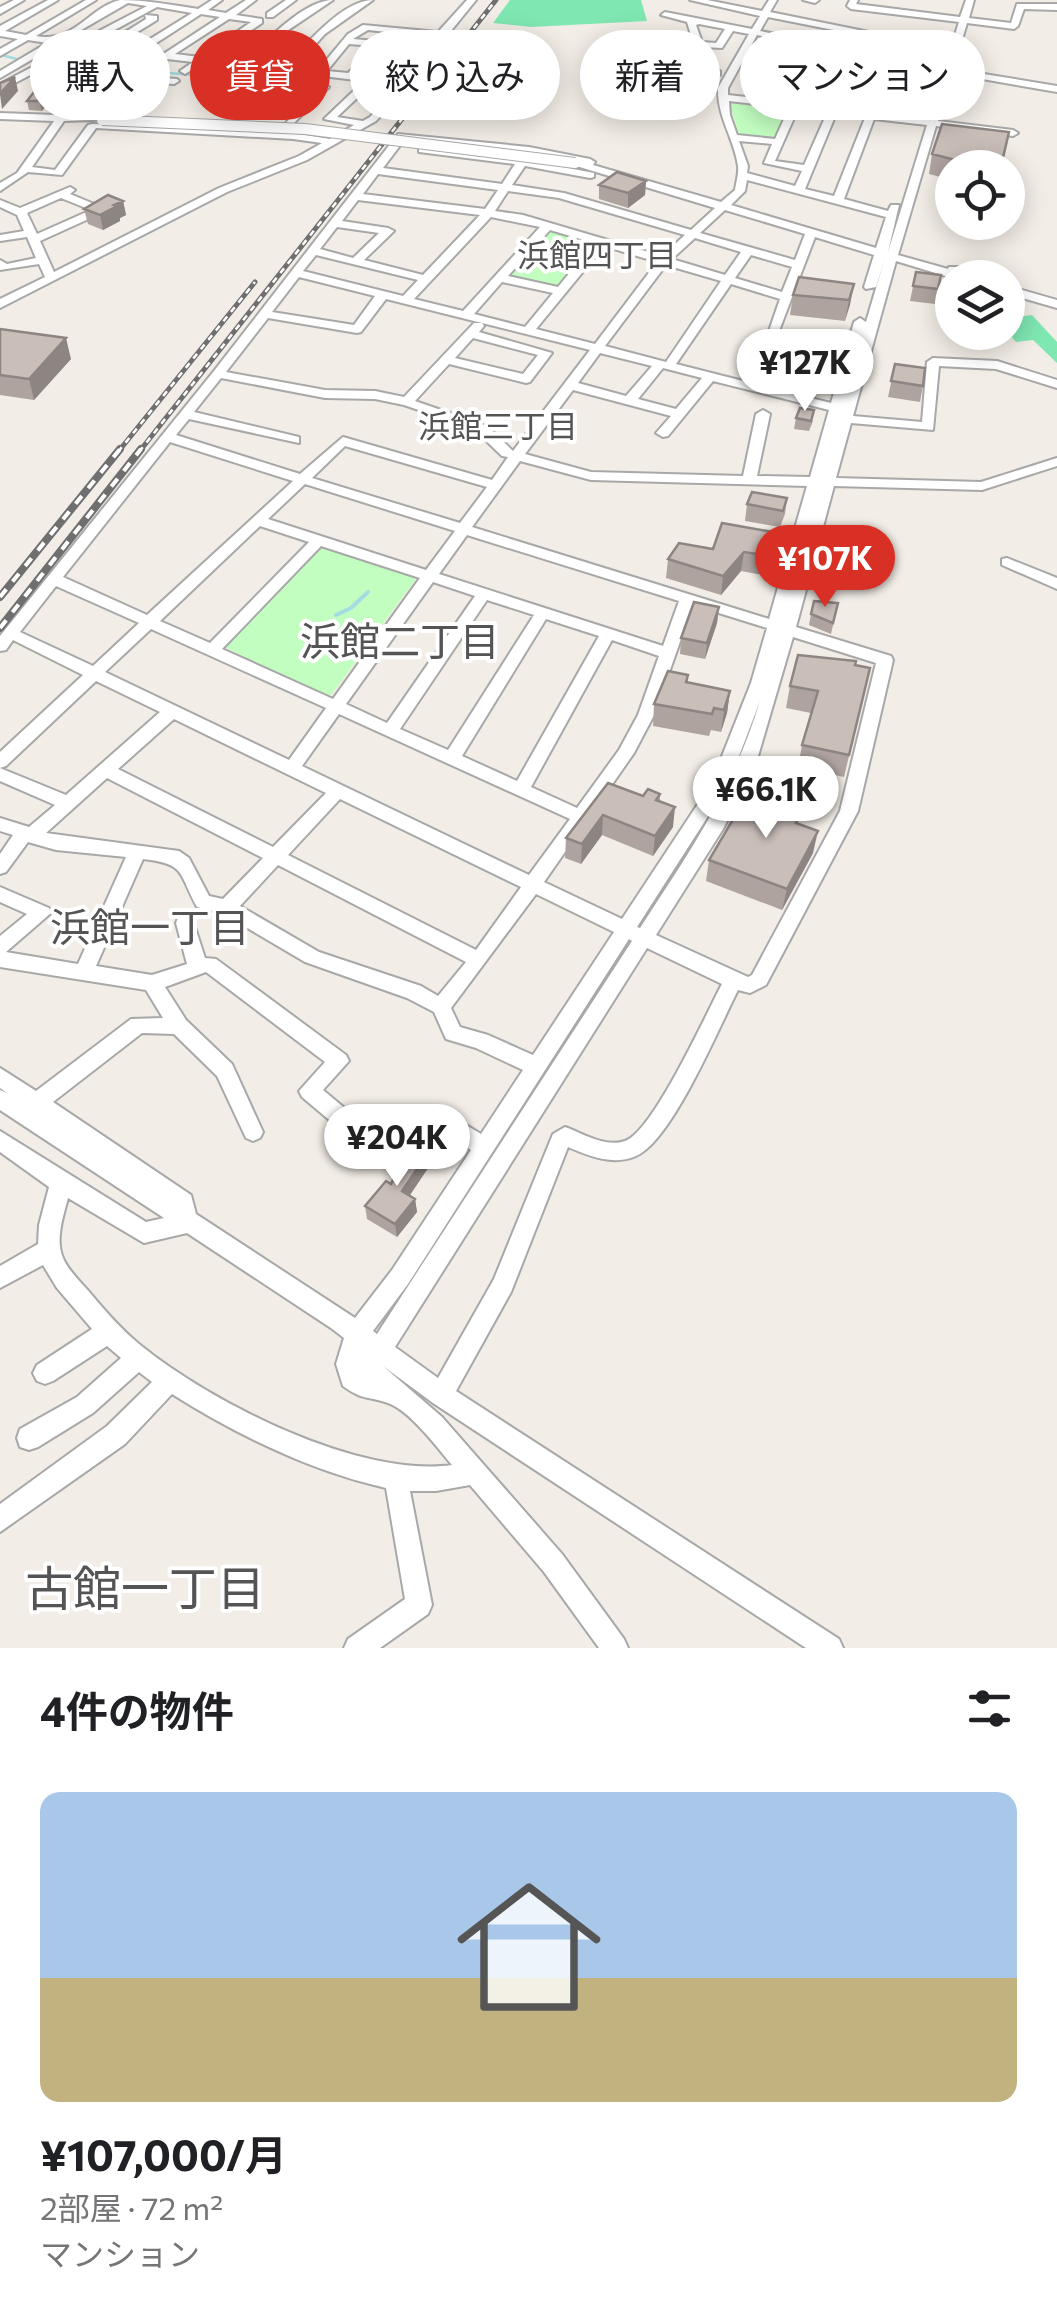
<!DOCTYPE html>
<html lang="ja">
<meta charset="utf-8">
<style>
body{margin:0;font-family:Commissioner,"Noto Sans JP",sans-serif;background:#f6f6f6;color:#202124;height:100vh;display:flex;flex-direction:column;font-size:38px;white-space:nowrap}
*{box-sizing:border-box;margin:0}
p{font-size:32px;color:#757577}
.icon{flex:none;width:55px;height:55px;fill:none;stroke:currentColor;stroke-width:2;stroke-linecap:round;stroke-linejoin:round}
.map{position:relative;height:1648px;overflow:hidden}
.panel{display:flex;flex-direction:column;background:#fff;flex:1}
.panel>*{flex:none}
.guide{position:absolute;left:30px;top:30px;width:998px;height:90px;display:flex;gap:20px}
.buttons{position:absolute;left:935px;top:150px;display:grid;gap:20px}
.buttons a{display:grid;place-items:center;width:90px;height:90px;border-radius:50%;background:#fff;box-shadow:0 5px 25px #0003;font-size:50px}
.price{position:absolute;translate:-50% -85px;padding:0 22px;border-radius:35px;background:#fff;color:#222;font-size:32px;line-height:65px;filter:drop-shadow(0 2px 5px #0008)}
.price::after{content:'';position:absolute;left:50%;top:60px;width:30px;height:22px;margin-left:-15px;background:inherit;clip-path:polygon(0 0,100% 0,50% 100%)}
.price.on{background:#d93025;color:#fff}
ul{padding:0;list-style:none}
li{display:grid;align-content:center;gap:20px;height:530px;padding:0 40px}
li+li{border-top:2px solid #e0e0e0}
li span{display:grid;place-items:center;height:310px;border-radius:20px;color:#555}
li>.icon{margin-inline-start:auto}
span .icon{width:180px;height:180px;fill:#fffc;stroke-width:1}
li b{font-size:42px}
h2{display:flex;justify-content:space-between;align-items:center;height:120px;padding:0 40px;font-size:42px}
.tag{padding:0 35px;border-radius:45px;background:#fff;box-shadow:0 5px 25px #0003;font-size:35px;line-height:90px}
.tag.on{background:#d93025;color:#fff}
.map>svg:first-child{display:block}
.park{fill:#c3fec1}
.pitch{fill:#7fe7b2}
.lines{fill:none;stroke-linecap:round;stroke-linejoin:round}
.stream-far1{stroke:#a4dce3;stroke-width:2.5}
.stream{stroke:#a4dce3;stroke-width:4}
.minor-casing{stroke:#a8a8a8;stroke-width:4}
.minor{fill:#fff;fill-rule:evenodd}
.rail-far1-casing{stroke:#6f6f6f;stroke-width:5}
.rail-casing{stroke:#6f6f6f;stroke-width:8}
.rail-far1{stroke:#fff;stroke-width:2.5;stroke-dasharray:6;stroke-linecap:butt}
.rail{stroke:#fff;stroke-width:4;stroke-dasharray:10;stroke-linecap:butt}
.minor-bridge-casing{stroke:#a8a8a8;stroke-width:12;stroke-linecap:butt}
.minor-bridge{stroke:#fff;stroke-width:10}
.wall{fill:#aea39f}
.shaded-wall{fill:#8d8582}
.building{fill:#cabeb9;stroke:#8d8582;stroke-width:2.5}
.labels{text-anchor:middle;stroke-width:8;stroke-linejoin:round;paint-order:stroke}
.far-neighbourhood-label{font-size:32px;fill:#545454;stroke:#fff}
.neighbourhood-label{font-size:40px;fill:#545454;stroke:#fff}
.near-neighbourhood-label{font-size:48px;fill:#545454;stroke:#fff}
</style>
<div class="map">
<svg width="1057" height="1648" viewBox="0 0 1057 1648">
<rect width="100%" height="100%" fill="#f2ede6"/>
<path class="park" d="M729,100L791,108L776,140L739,136Z
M548,229L595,242L560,287L505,276Z
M324,545L413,575L415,580L332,694L325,696L222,646L317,547Z"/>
<path class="pitch" d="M510,0H641L647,21L531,27L493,23Z
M1032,315L1057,342V363L1033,340L1016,342L1007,332L1008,318Z"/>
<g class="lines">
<path class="stream-far1" d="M1,55L21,60
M53,65L210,76L220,71"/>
<path class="stream" d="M336,615L351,608L368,592"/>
<g class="minor-casing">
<path id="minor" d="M14,0H24L0,14V7Z
M48,0H58L5,31L26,35L86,0H96L36,36C75,43 88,8 120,0C145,0 174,5 198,9L212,0H222L208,10L226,13L246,0H256L236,15L262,19V23L210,58L246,62C265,41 305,0 333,0L281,35L256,62L286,66C305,45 343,0 373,0L325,34L296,66L318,70L348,34L363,25L438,32L467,0H476L446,37L432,49L429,61L409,86L376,121L307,160L227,192L0,308V299L45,277L39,264L0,270V260L7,264L36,258L27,237L0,241V235L24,231L17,215L0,207V200L20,208L70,187L75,190L70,194L104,208V212L40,241L54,272L219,188L299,156L322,143L293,139L96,128L62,175L28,172L0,191V183L17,173L54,121L0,119V113L56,115L92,73L177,79L179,81L174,84L95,79L66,115L119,113L124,116L119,119L64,121L32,167L55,170L88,125L92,124L293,133L330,139L354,125L324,119L364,81L297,73C269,93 262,106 248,68L203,63L185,74L180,71L193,62L106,52L81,66L78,65V61L95,50L81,48L0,91V84L70,47L57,45L0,78V71L47,43L28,40L0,56V49L18,39L0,36V26ZM128,3L147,6L78,42L64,40ZM157,7L192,13L134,49L113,47L157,20V16L145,15L146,19L103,46L89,44ZM201,14L220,17L165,53L144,51ZM229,19L251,22L200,57L175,54ZM368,30L433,37L426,45L353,39ZM349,44L423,50L420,60L402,81L357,75L370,60L407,65L410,64V60L368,54L348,73L327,71ZM258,69L286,72L265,86ZM374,82L397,86L370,117L363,121L337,117ZM61,198L91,210L37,234L27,213Z
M286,0H296L273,17H267V13Z
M690,0H707L762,11L769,0H777L770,12L869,32L947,60L959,22L851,9L847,6L850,0H858L856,4L960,17L966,0H974L969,18L1011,23L1017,4H1057V10L1024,9L1018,26L1014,29L967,23L955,63L984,74L1057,86V92L982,79L954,69L938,121L1013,130L1018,133L1013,136L936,126L898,255L948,269L949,267H957L987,278H952L896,261L853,416L922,422L927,362L933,358L997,361L1057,380V388L996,369L939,366L933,430L851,423L836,478L981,482L1057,458V466L982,490L834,486L796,627L891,656L893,660L858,811L766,985L750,993L738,990C719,1027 672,1141 636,1156C613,1166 589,1156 568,1147L511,1292L456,1391L839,1639L843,1648H806L433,1403L383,1366L442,1417L562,1554L624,1639L628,1648H599L544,1572L470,1485L436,1491H410L432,1605L428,1614L380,1648H344L348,1639L405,1599L386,1488C311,1471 237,1435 172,1394L125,1444L0,1532V1504L107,1426L152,1382L139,1372L93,1413L38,1447L29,1450L20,1447L17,1438L20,1429L77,1397L121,1358L107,1346L53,1381L45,1384L37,1381L33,1373L37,1365L92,1329L57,1288L43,1265L0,1288V1266L38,1244L39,1225L49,1187L0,1152V1131L146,1222L164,1218L0,1110V1090L7,1093L0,1088V1068L36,1091L131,1019L163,1018L146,990L0,967V936L27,914L0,902V887L49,908L51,913L6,952L78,964L126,857L56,850L28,842L6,872L0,874V854L13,835L0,831V818L29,827L55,805L0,781V768L66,795L160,712L96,681L6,766L0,768V752L83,675L13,640L6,650L0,651V636L214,371L398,134L529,147L590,159L595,162L593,165L721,202L735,190C736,183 739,173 738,166C734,138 717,117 718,88L749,34L733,31L722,48L703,47L711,69L720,71V75L678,71L673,68L675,66L701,68L687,22L661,15L665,12L752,29L760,16ZM768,17L864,36L890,46L879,75L853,72L864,41H858L854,49L760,31ZM699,24L725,29L716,43L702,42L696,25ZM757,35L785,41L755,98L728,95V88ZM793,42L818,47L792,103L764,99ZM827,49L852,54L829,107L801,104ZM898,49L945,66L929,120L838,108L851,77L937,86L939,84L934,81L888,76ZM729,101L789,108L775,139L737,135L730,115ZM798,109L827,113L804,165L775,161ZM836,114L865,118L834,196L805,189ZM874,119L927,125L888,252L899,205H891L888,211L844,199ZM405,139L529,153L573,162V165L715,208L691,230L564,193L512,185L525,166L590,178L594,177V173L522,159L423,147L419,148V152L515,164L502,184L383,168ZM739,141L772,144L764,163L802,171L795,186L747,173L748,166ZM378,174L498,190L485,209L363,194ZM747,180L886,217L876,248L731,205L745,191ZM508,191L559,198L685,235L662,256L523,215L495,211ZM358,200L480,215L423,275L364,260L394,231L388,228L342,221ZM725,210L805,234L795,260L700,233ZM491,217L540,227L463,311L414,299ZM337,227L379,233L353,258L320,249ZM550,230L594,243L558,287L508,276ZM815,237L874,255L864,287L866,289L876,287L885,258L866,322L860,318L854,322L831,403L762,386L779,331ZM695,238L741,252L725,275L672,259ZM604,246L657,262L595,344L536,329ZM316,255L418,280L403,296L303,271ZM751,255L792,267L782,292L735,278ZM666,265L721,281L666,362L605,346ZM299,277L375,296L354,325L272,312ZM502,282L553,293L525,327L474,314ZM731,284L780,299L751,383L676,364ZM386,299L590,350L513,451L487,426L415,401L449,364L526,383L530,382L552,353L479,332L484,326L482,323H474L404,397L375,391L325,390L226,372L268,318L357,333L361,332ZM473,338L538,355L523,374L455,358ZM600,353L652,366L626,396L578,383ZM663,368L702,378L676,409L638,399ZM221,378L325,398L375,399L404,405L463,425L477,432L502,456L508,457L492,480L343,437L300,474L176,435L189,419L299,443V437L194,412ZM713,381L829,410L810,477L757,476L770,414L763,410L756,414L743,476L591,472L525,454L573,390L671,416L656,433L663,437L668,436ZM170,442L293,481L147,615L63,577ZM345,446L487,487L460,523L312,478ZM520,461L591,480L807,486L769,619L472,527ZM305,484L455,531L426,570L268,519ZM260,526L309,542L210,643L160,621ZM467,535L679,601L663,646L439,574ZM321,546L420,578L333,699L222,649ZM433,582L475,596L387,723L346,704ZM56,586L139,623L93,666L20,632ZM487,600L534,615L448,750L400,729ZM693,605L767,628L751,683L711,784L622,919L544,882L634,753L654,715ZM546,619L599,636L517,781L462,756ZM151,629L326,708L289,760L105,672ZM793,637L876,663L840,811L752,975L748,977L656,935L723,829L756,763ZM612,640L659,656L638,715L619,750L577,808L531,787ZM760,701C733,790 690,851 640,928L637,927L728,785ZM339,714L570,819L529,875L302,766ZM174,719L326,793L273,847L118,769ZM107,778L263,858L223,899L209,896L189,858L179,851L46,833ZM340,799L521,887L476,950L288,855ZM143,859C186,864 178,872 197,907L222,913L305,962L407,998L434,1012L446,1039L476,1048L523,1070L481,1134L436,1107L429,1110L396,1151L323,1090L349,1061L346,1055L216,959L205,958L192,918H178L176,923L187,964L152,975L96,966ZM278,865L466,962L438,996L421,986L319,952L240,906ZM536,894L614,932L533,1055L488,1035L460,1027L451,1008ZM629,939L632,941L377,1334L373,1331L408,1284ZM647,948L722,984C706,1014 653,1132 625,1141C605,1148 582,1133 565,1127L553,1134L494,1279L438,1378L395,1347ZM206,972L325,1062L299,1091L302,1097L391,1172L398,1174L405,1172L438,1129L471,1150L392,1270L355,1318L196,1214L191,1195L53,1102L142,1033L174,1034L217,1076L246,1138L253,1141L260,1138L263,1132L232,1064L186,1020L165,987ZM68,1198L144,1243L187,1233L331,1328L344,1338L336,1364L343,1386C362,1400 367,1396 388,1403C409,1410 437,1447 452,1465C358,1478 210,1402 139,1344C121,1329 106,1312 91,1294C82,1283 69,1272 63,1258C55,1240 63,1217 68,1198Z
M803,0H819L815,3Z
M321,85L329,87L290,127L285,124L304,102L244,98L239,95L244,92L309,97Z
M1008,286L1057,300V308L1008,294Z
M1007,558L1057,578V589L1002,565V559Z"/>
</g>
<use href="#minor" class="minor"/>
<g class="rail-far1-casing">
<path id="rail-far1" d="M118,452L255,282
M139,452L496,0"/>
</g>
<g class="rail-casing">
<path id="rail" d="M0,597L120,449
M0,628L141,449"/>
</g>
<use href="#rail-far1" class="rail-far1"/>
<use href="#rail" class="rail"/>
<g class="minor-bridge-casing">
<path id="minor-bridge" d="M102,120L305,129L575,163"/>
</g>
<use href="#minor-bridge" class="minor-bridge"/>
</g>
<path class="wall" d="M850,80L906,100L901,113L843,105L845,91Z
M27,101L49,102L42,111L29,110Z
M1009,132L1001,168H952V180L929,174L932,154Z
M646,181L645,195L628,208L599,199V185Z
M123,201L126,215L120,218V221L103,230L88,224L84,209Z
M916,272L941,275L935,304L910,301Z
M854,284L845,321L790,315L793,295Z
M0,329L71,359L34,400L0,395Z
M790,357L808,377L805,393L767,383L769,368Z
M895,364L923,386L920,402L888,397Z
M796,418L813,421L809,431L794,429Z
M787,498L785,514L780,527L745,521L747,504Z
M778,533L775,552L768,576L741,571L721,595L666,578L668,559Z
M838,603L831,634L809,625L811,614Z
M719,607L717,623L705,659L680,654L681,638Z
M855,665L870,668L844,777L798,767L802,745L811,713L786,708L790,686Z
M688,675V682L730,691L727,713L721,732L711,730L709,736L653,726L654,704Z
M608,783L643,796L660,794V801L673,827L653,856L602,835L581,864L565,858L566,838Z
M800,825L813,853L782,910L706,881L709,860Z
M429,1151L430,1165L410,1195L415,1199L417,1212L397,1237L367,1219L365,1206Z"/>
<path class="shaded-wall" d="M15,77L18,91L2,109L0,94Z
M47,92L49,102L42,111L39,101Z
M646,181L645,195L628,208V193Z
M123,201L126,215L120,218V221L103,230L100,215Z
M854,284L850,305L845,321L849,300Z
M66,338L71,359L34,400L29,379Z
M778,533L775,552L768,576L771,556Z
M744,552L741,571L721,595L723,576Z
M719,607L717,623L705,659L707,643Z
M730,691L727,713L721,732L724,710Z
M675,807L673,827L653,856L655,836Z
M603,815L602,835L581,864L582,844Z
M818,831L813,853L782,910L787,889Z
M429,1151L430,1165L404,1204L402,1191Z
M415,1199L417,1212L397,1237L395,1224Z"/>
<path class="building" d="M15,77L0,94V83Z
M850,80L908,86L904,99L845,91Z
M34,92H47L39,101H27Z
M942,124L1009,132L1001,166L983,163L982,167L932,154Z
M617,172L646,181L628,193L599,185Z
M108,195L123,201L114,205L117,206L100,215L84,209Z
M916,272L941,275L938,289L913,286Z
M799,277L854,284L849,300L793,295Z
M0,329L66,338L29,379L0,375Z
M779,345L790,347V357L808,377L769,368Z
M895,364L925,368L923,386L891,381Z
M800,408L814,410L811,421L796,418Z
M752,492L787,498L783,511L747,504Z
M722,523L778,533L771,556L744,552L723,576L668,559L679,543L713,549Z
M814,601L838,603L833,623L811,614Z
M694,602L719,607L707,643L681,638Z
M798,655L856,661L855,665L870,668L849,755L802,745L818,691L790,686Z
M668,671L688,675L686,682L730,691L724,710L714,708L712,714L654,704Z
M608,783L643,796L648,789L660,794L656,800L675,807L655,836L603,815L582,844L566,838Z
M767,793L804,808L796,823L818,831L787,889L709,860L745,799L762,802Z
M418,1146L429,1151L402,1191L415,1199L395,1224L365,1206L386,1181L391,1184L400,1165Z"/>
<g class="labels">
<g class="far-neighbourhood-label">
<text x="597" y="267">浜館四丁目</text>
<text x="498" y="438">浜館三丁目</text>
</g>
<g class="neighbourhood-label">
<text x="400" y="656">浜館二丁目</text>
<text x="150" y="942">浜館一丁目</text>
</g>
<g class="near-neighbourhood-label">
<text x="145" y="1606">古館一丁目</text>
</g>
</g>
</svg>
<div class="buttons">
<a><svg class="icon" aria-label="locate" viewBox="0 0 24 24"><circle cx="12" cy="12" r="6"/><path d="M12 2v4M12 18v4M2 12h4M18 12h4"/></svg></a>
<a><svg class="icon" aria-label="layers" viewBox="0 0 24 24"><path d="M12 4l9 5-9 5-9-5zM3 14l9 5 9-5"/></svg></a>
</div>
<b class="price" style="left:805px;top:414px">¥127K</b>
<b class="price on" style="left:825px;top:610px">¥107K</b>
<b class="price" style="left:766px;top:841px">¥66.1K</b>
<b class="price" style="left:397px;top:1189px">¥204K</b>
<div class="guide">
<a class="tag">購入</a>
<a class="tag on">賃貸</a>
<a class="tag">絞り込み</a>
<a class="tag">新着</a>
<a class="tag">マンション</a>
</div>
</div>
<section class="panel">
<h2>4件の物件<svg class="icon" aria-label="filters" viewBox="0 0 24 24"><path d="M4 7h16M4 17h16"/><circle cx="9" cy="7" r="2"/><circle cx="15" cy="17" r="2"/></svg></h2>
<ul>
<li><span style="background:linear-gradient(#a9c7e8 60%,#c2b280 0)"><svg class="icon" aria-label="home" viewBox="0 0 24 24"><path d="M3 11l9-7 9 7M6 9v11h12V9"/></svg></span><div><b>¥107,000/月</b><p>2部屋 · 72 m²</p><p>マンション</p></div></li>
</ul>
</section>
